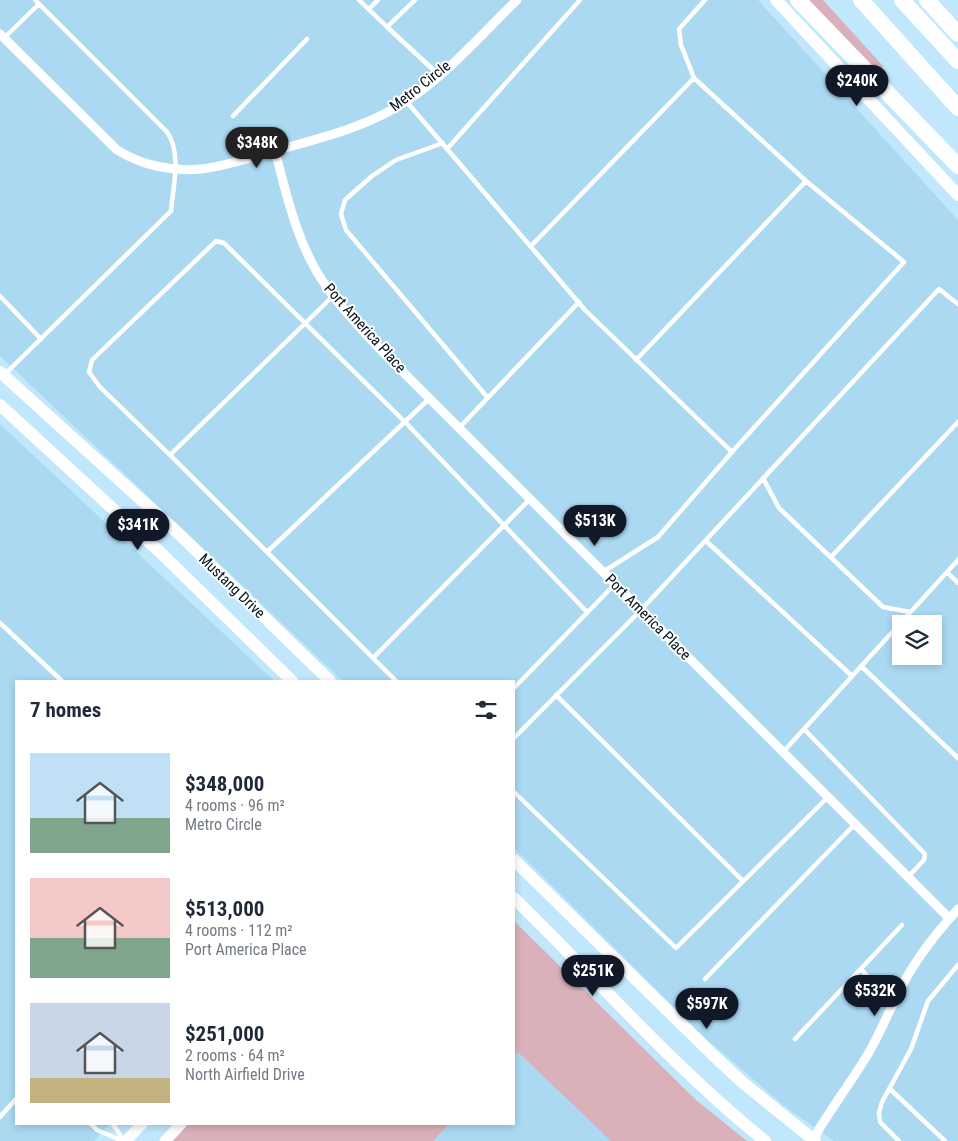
<!DOCTYPE html>
<meta charset="utf-8">
<style>
body{margin:0;font-family:"Roboto Condensed",sans-serif;background:#f2f2f3;color:#1f2937;height:100vh;display:flex;flex-direction:column;font-size:19px;white-space:nowrap}
*{box-sizing:border-box;margin:0}
p{font-size:16px;color:#747a83}
.icon{flex:none;width:28px;height:28px;fill:none;stroke:currentColor;stroke-width:2;stroke-linecap:round;stroke-linejoin:round}
.map{position:relative;flex:1;overflow:hidden}
.panel{position:absolute;left:15px;top:680px;width:500px;height:445px;display:flex;flex-direction:column;background:#fff;border-radius:0px;box-shadow:0 2px 8px #0003}
.panel>*{flex:none}
.tools{position:absolute;left:892px;top:615px;display:grid;gap:10px}
.tools a{display:grid;place-items:center;width:50px;height:50px;border-radius:0px;background:#fff;box-shadow:0 2px 8px #0003;font-size:25px}
.price{position:absolute;translate:-50% -42px;padding:0 11px;border-radius:18px;background:#111827;color:#fff;font-size:16px;line-height:32px;filter:drop-shadow(0 1px 2px #0008)}
.price::after{content:'';position:absolute;left:50%;top:30px;width:15px;height:11px;margin-left:-8px;background:inherit;clip-path:polygon(0 0,100% 0,50% 100%)}
.price.current{background:#222;color:#fff}
ul{padding:0;list-style:none}
li{display:flex;align-items:center;gap:15px;height:125px;padding:0 15px}
li span{display:grid;place-items:center;flex:none;width:140px;height:100px;border-radius:0px;color:#555}
li>.icon{margin-inline-start:auto}
span .icon{width:60px;height:60px;fill:#fffc;stroke-width:1}
li b{font-size:21px}
h2{display:flex;justify-content:space-between;align-items:center;height:60px;padding:0 15px;font-size:21px}
.map>svg:first-child{display:block}
.built{fill:#abd9f2;fill-rule:evenodd}
.green{fill:#dab1ba}
.lines{fill:none;stroke-linecap:round;stroke-linejoin:round}
.service{stroke:#fff;stroke-width:4.5}
.minor{stroke:#fff;stroke-width:9}
.tertiary{stroke:#fff;stroke-width:11}
.secondary{stroke:#fff;stroke-width:12}
.motorway{stroke:#fff;stroke-width:16}
.labels{text-anchor:middle;stroke-width:4;stroke-linejoin:round;paint-order:stroke}
.street-label{font-size:15px;fill:#031017;stroke:#fff}
</style>
<div class="map">
<svg width="958" height="1141" viewBox="0 0 958 1141">
<rect width="100%" height="100%" fill="#c0e7fc"/>
<path class="built" d="M0,0H758L958,220V1141H834L783,1105L702,1035L514,848V681H343L0,356ZM901,624H934V656H901Z
M0,424L274,681H16V1124H109L94,1141H0Z
M514,953L719,1141H205L222,1124H514Z"/>
<path class="green" d="M806,0H823L883,66L877,72Z
M514,921L697,1101L747,1141H611L518,1052L514,1055Z
M188,1124H449L433,1141H172Z"/>
<g class="lines">
<path class="service" d="M359,0L387,27
M415,0L387,27L439,75
M369,9L378,0
M4,38L39,4
M694,78L681,45L679,29L705,0
M406,101L585,310L732,452L904,262L806,181L694,78L531,246
M233,116L307,39
M443,143L396,160L372,176L345,200L341,214L346,230L488,398
M447,149L580,0
M0,296L41,339
M333,296L170,455L396,681
M636,360L806,181
M5,374L171,211C173,187 182,153 167,132L35,0
M460,427L579,302
M170,455L100,387L89,372L92,360L216,241L224,243L405,422L587,612
M763,478L779,508L883,607L910,612
M706,541L852,676
M267,552L430,398
M831,557L958,422
M603,572L658,537L732,452
M947,572L958,583
M0,623L62,681
M373,658L530,499
M861,666L958,758
M514,688L615,584
M556,695L743,881
M804,729L925,854L924,860L908,877
M514,738L641,610L939,289L958,304
M783,752L958,560
M514,792L676,948L828,797
M861,969L892,1004
M705,979L855,824
M795,1039L902,925
M890,1089L945,1141
M0,1117L16,1099
M91,1124L97,1130L123,1141
M113,1124L124,1141
M899,1141L880,1122L879,1113L882,1102L911,1049L928,1001L958,965"/>
<path class="minor" d="M0,34L117,150C141,165 172,172 201,169C227,166 253,157 278,150C325,137 371,126 411,98C450,71 483,33 517,0
M275,151C287,197 298,247 326,286C340,307 358,326 375,344L949,918
M812,1141C829,1111 850,1084 868,1054C881,1032 890,1008 902,986C917,957 936,933 958,909"/>
<path class="tertiary" d="M126,1141L142,1124
M165,1141L181,1124"/>
<path class="secondary" d="M776,0L958,195
M0,372L179,534L330,681
M0,405L163,555L292,681
M514,860L712,1054L742,1082L815,1141
M514,898C597,979 674,1068 765,1141"/>
<path class="motorway" d="M798,0L958,166
M861,0L958,108
M902,0L958,61
M927,0L958,34"/>
</g>
<g class="labels">
<g class="street-label">
<text transform="translate(420 86) rotate(-38)" y="5">Metro Circle</text>
<text transform="translate(365 328) rotate(48)" y="5">Port America Place</text>
<text transform="translate(232 586) rotate(44)" y="5">Mustang Drive</text>
<text transform="translate(648 617) rotate(45)" y="5">Port America Place</text>
</g>
</g>
</svg>
<div class="tools">
<a><svg class="icon" aria-label="layers" viewBox="0 0 24 24"><path d="M12 4l9 5-9 5-9-5zM3 14l9 5 9-5"/></svg></a>
</div>
<b class="price" style="left:857px;top:107px">$240K</b>
<b class="price current" style="left:257px;top:169px">$348K</b>
<b class="price" style="left:595px;top:547px">$513K</b>
<b class="price" style="left:138px;top:551px">$341K</b>
<b class="price" style="left:593px;top:997px">$251K</b>
<b class="price" style="left:875px;top:1017px">$532K</b>
<b class="price" style="left:707px;top:1030px">$597K</b>
<section class="panel">
<h2>7 homes<svg class="icon" aria-label="filters" viewBox="0 0 24 24"><path d="M4 7h16M4 17h16"/><circle cx="9" cy="7" r="2"/><circle cx="15" cy="17" r="2"/></svg></h2>
<ul>
<li><span style="background:linear-gradient(#bfe0f5 65%,#7fa58c 0)"><svg class="icon" aria-label="home" viewBox="0 0 24 24"><path d="M3 11l9-7 9 7M6 9v11h12V9"/></svg></span><div><b>$348,000</b><p>4 rooms · 96 m²</p><p>Metro Circle</p></div></li>
<li><span style="background:linear-gradient(#f6c9c9 60%,#7fa58c 0)"><svg class="icon" aria-label="home" viewBox="0 0 24 24"><path d="M3 11l9-7 9 7M6 9v11h12V9"/></svg></span><div><b>$513,000</b><p>4 rooms · 112 m²</p><p>Port America Place</p></div></li>
<li><span style="background:linear-gradient(#c9d6e8 75%,#c2b280 0)"><svg class="icon" aria-label="home" viewBox="0 0 24 24"><path d="M3 11l9-7 9 7M6 9v11h12V9"/></svg></span><div><b>$251,000</b><p>2 rooms · 64 m²</p><p>North Airfield Drive</p></div></li>
</ul>
</section>
</div>
